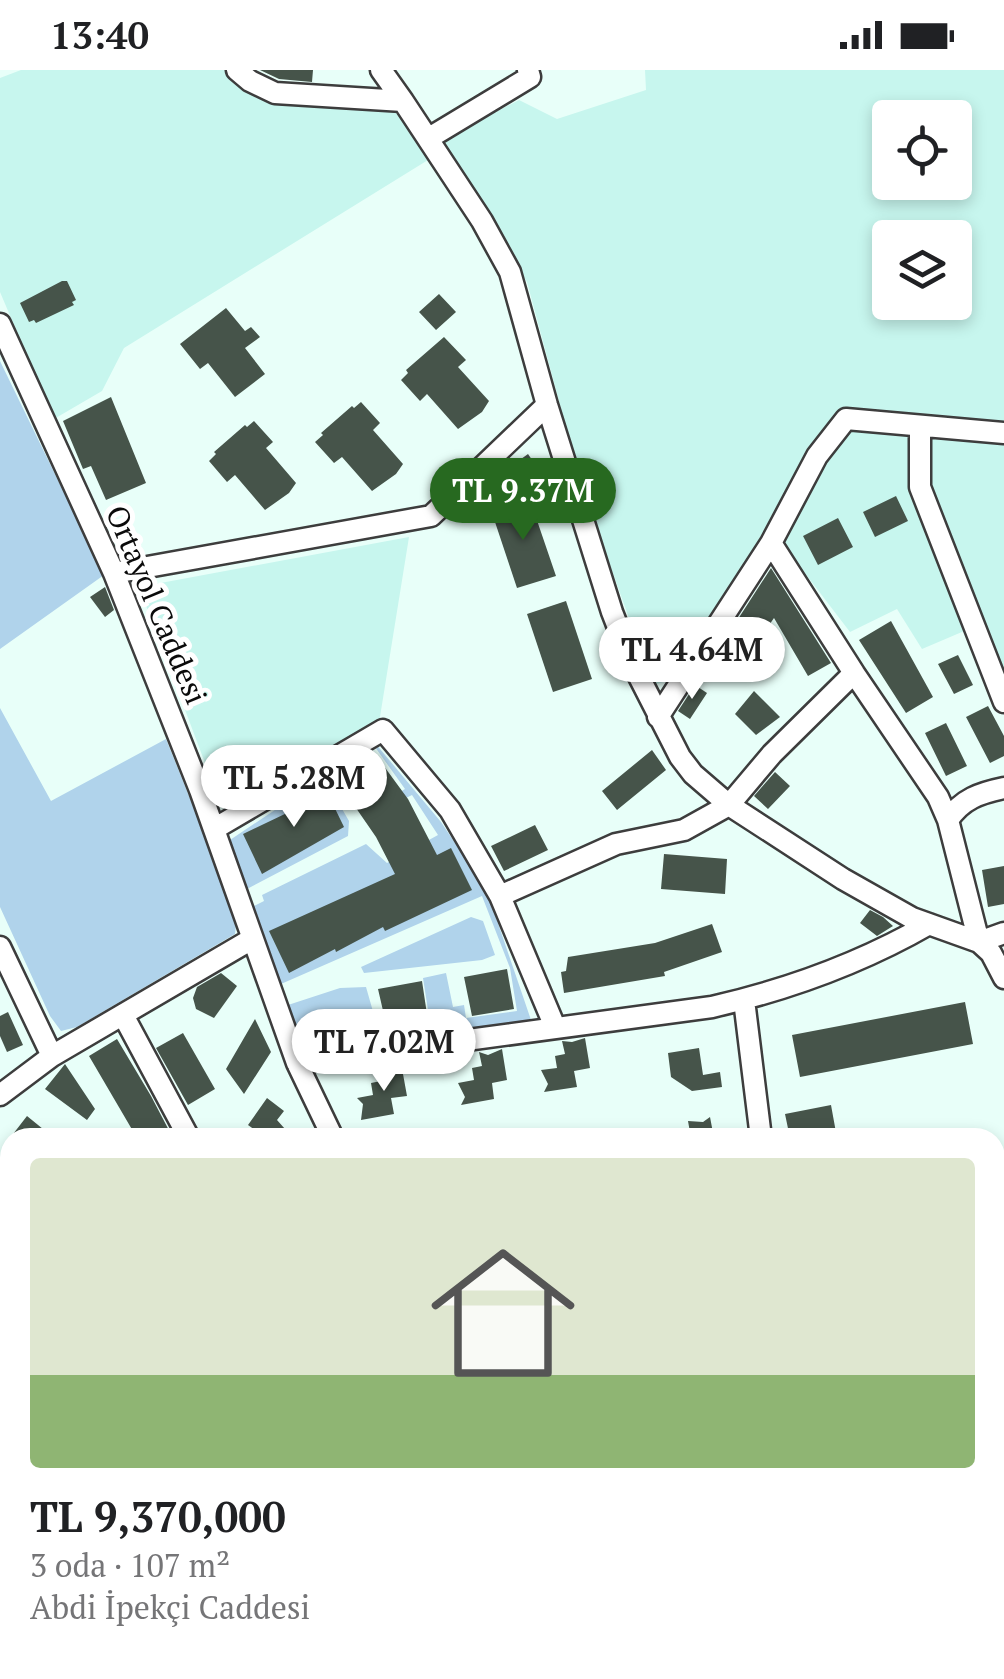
<!DOCTYPE html>
<html lang="tr">
<meta charset="utf-8">
<style>
body{margin:0;font-family:"PT Serif",serif;background:#f2f2f2;color:#202124;height:100vh;display:flex;flex-direction:column;font-size:38px;white-space:nowrap}
*{box-sizing:border-box;margin:0}
p{font-size:32px;color:#757577}
.icon{flex:none;width:55px;height:55px;fill:none;stroke:currentColor;stroke-width:2;stroke-linecap:round;stroke-linejoin:round}
.map{position:relative;flex:1;overflow:hidden}
.details{position:absolute;left:0px;top:1058px;width:1005px;height:552px;display:flex;flex-direction:column;background:#fff;border-radius:30px 30px 0 0;box-shadow:0 5px 15px #0003}
.details>*{flex:none}
.buttons{position:absolute;left:872px;top:30px;display:grid;gap:20px}
.buttons a{display:grid;place-items:center;width:100px;height:100px;border-radius:10px;background:#fff;box-shadow:0 5px 15px #0003;font-size:50px}
.price{position:absolute;translate:-50% -85px;padding:0 22px;border-radius:35px;background:#fff;color:#222;font-size:32px;line-height:65px;filter:drop-shadow(0 2px 5px #0008)}
.price::after{content:'';position:absolute;left:50%;top:60px;width:30px;height:22px;margin-left:-15px;background:inherit;clip-path:polygon(0 0,100% 0,50% 100%)}
.price.selected{background:#276920;color:#fff}
ul{padding:0;list-style:none}
li{display:grid;align-content:center;gap:20px;height:530px;padding:0 30px}
li+li{border-top:2px solid #e0e0e0}
li span{display:grid;place-items:center;height:310px;border-radius:10px;color:#555}
li>.icon{margin-inline-start:auto}
span .icon{width:180px;height:180px;fill:#fffc;stroke-width:1}
li b{font-size:42px}
.status{display:flex;justify-content:space-between;align-items:center;height:70px;padding:0 50px;background:#fff;direction:ltr}
.status svg{height:28px;fill:currentColor}
.map>svg:first-child{display:block}
.farmland{fill:#c7f6ee;fill-rule:evenodd}
.green{fill:#b0d3eb}
.building{fill:#46544a}
.lines{fill:none;stroke-linecap:round;stroke-linejoin:round}
.minor-casing{stroke:#3d3d3d;stroke-width:25}
.minor{stroke:#fff;stroke-width:20}
.labels{text-anchor:middle;stroke-width:10;stroke-linejoin:round;paint-order:stroke}
.street-label{font-size:30px;fill:#0a0a0a;stroke:#fff}
</style>
<div class="status"><b>13:40</b><svg viewBox="0 0 49 12"><path d="M0 12V9h3v3zM5 12V6h3v6zM10 12V3h3v9zM15 12V0h3v12zM26 1h20v11H26zM47 4h2v5h-2z"/></svg></div>
<div class="map">
<svg width="1004" height="1609" viewBox="0 0 1004 1609">
<rect width="100%" height="100%" fill="#e8fff9"/>
<path class="farmland" d="M21,0H229L259,24L400,37L428,90L124,278L102,321L54,349L0,222V8Z
M645,0H1004V602L983,553L922,579L897,539L850,562L768,455L677,608L653,615L582,417L527,212L439,71L519,30L557,49L646,20ZM890,48H955V112H890ZM890,168H955V232H890Z
M409,467L379,653L259,722L220,733L139,517Z"/>
<path class="green" d="M0,291L104,505L0,579Z
M0,638L51,731L166,669L237,845L235,864L77,957L61,961L50,946L0,837Z
M375,673L441,752L487,821L531,950L306,986L288,935L340,918L366,917L374,945L380,944L384,961L430,953L423,908L446,903L453,937L464,935L466,948L517,941L510,898L482,826L281,914L254,836L264,831L262,825L366,774L387,793L438,765L412,725L366,748L362,745L405,719L375,677L326,711L349,751L348,766L247,819L230,770Z
M471,847L483,851L495,885L482,890L364,903L361,897Z
M10,1468V1600H348L343,1609H0V1472Z"/>
<path class="building" d="M260,0H313L312,12L279,9Z
M62,211H67L76,230L72,232L74,235L36,253L34,250L29,252L20,233Z
M439,224L456,242L436,260L419,242Z
M226,238L245,261L251,257L260,267L245,278L265,304L235,327L208,293L200,299L180,274Z
M444,267L466,290L458,297L489,331L482,342L458,359L427,324L420,331L401,310L408,303L406,300Z
M111,327L146,413L106,430L91,396L83,399L63,351Z
M361,332L380,353L373,360L403,394L396,404L372,421L342,387L334,393L315,372L323,365L321,363L352,336L354,338Z
M254,351L273,372L266,378L296,413L289,423L265,440L235,405L227,412L209,391L216,384L214,382L245,355L247,357Z
M528,384L539,400L520,413L510,397Z
M896,426L908,451L875,467L863,442Z
M529,427L556,506L517,518L491,440Z
M838,448L853,477L818,495L803,466Z
M771,498L831,593L808,606L774,548L751,581L729,563Z
M105,517L114,540L105,547L90,527Z
M566,531L592,609L553,622L527,544Z
M891,551L933,627L906,643L859,570Z
M958,585L973,615L954,624L938,594Z
M695,615L707,623L690,649L678,641Z
M754,621L780,647L756,665L735,644Z
M988,636L1004,666V686L990,693L966,647Z
M946,653L967,696L946,706L925,663Z
M652,680L666,700L617,740L602,721Z
M375,684L408,729L437,785L451,778L472,820L385,861L383,857L336,882L335,879L289,903L269,861L395,804L376,767L336,709Z
M775,702L790,716L768,739L754,726Z
M324,716L344,757L262,804L243,764L289,742L286,735Z
M535,755L548,780L504,801L491,776Z
M664,784L727,789L725,824L661,819Z
M1004,796V834L988,837L982,800Z
M870,840L883,847L893,856L877,866L860,853Z
M712,854L722,882L664,902L665,906L564,923L561,902L566,901L568,887L655,873Z
M507,899L514,939L472,946L464,907Z
M221,903L237,916L214,948L196,939L193,928L197,917Z
M422,911L428,951L387,958L378,919Z
M965,932L973,974L800,1007L792,965Z
M8,942L23,975L7,982L0,966V946Z
M255,949L271,982L244,1024L226,999Z
M183,963L215,1019L188,1035L156,978Z
M585,968L590,998L574,1001L577,1017L544,1022L548,1014L541,1000L557,998L555,986L565,984L562,971L572,972Z
M117,969L151,1026L173,1068H137L89,986Z
M699,978L703,1005L720,1002L722,1017L692,1021L671,1007L668,983Z
M502,979L507,1010L492,1013L494,1029L461,1035L465,1027L458,1013L474,1010L472,998L482,996L479,982L488,985Z
M401,993L407,1026L391,1028L394,1044L361,1050L363,1034L357,1028L373,1025L371,1013L381,1011L379,997L395,999Z
M65,994L95,1039L87,1050L45,1019Z
M267,1028L284,1041L277,1050L293,1068H266L248,1055Z
M831,1035L837,1068H790L785,1044Z
M27,1046L54,1068H10Z
M710,1047L714,1068H691L688,1051L703,1052Z"/>
<g class="lines">
<g class="minor-casing">
<path id="minor" d="M237,0L250,11L275,23L403,31L482,151L510,202L547,335L612,542L631,591L680,687L693,704L729,735L843,809L912,848L979,872L991,883L1004,908
M381,0L403,31
M429,68L530,7L528,0
M0,254L114,503L200,720L297,993L333,1068
M920,357V417L1004,632
M771,473L817,386L846,349L1004,363
M114,503L431,446L547,335
M854,603L938,727L948,750
M1004,718C980,723 962,729 948,750L979,872L1004,863
M214,759L383,660L450,740L500,826
M0,877L52,986
M744,930L761,1068
M123,945L189,1068
M555,957L500,826L616,774L684,760L729,735L772,684L854,603L771,473L658,647
M297,993L712,937C786,920 863,892 929,854
M0,1025L52,986L252,869
M0,1315L10,1301
M995,1382L1004,1378
M420,1600L425,1609
M562,1600L565,1609
M752,1600L754,1609
M463,1609L485,1600"/>
</g>
<use href="#minor" class="minor"/>
</g>
<g class="labels">
<g class="street-label">
<text transform="translate(156 535) rotate(67)" y="10">Ortayol Caddesi</text>
</g>
</g>
</svg>
<div class="buttons">
<a><svg class="icon" aria-label="locate" viewBox="0 0 24 24"><circle cx="12" cy="12" r="6"/><path d="M12 2v4M12 18v4M2 12h4M18 12h4"/></svg></a>
<a><svg class="icon" aria-label="layers" viewBox="0 0 24 24"><path d="M12 4l9 5-9 5-9-5zM3 14l9 5 9-5"/></svg></a>
</div>
<b class="price selected" style="left:523px;top:473px">TL 9.37M</b>
<b class="price" style="left:692px;top:632px">TL 4.64M</b>
<b class="price" style="left:294px;top:760px">TL 5.28M</b>
<b class="price" style="left:384px;top:1024px">TL 7.02M</b>
<section class="details">
<ul>
<li><span style="background:linear-gradient(#dfe7d0 70%,#8fb573 0)"><svg class="icon" aria-label="home" viewBox="0 0 24 24"><path d="M3 11l9-7 9 7M6 9v11h12V9"/></svg></span><div><b>TL 9,370,000</b><p>3 oda · 107 m²</p><p>Abdi İpekçi Caddesi</p></div></li>
</ul>
</section>
</div>
